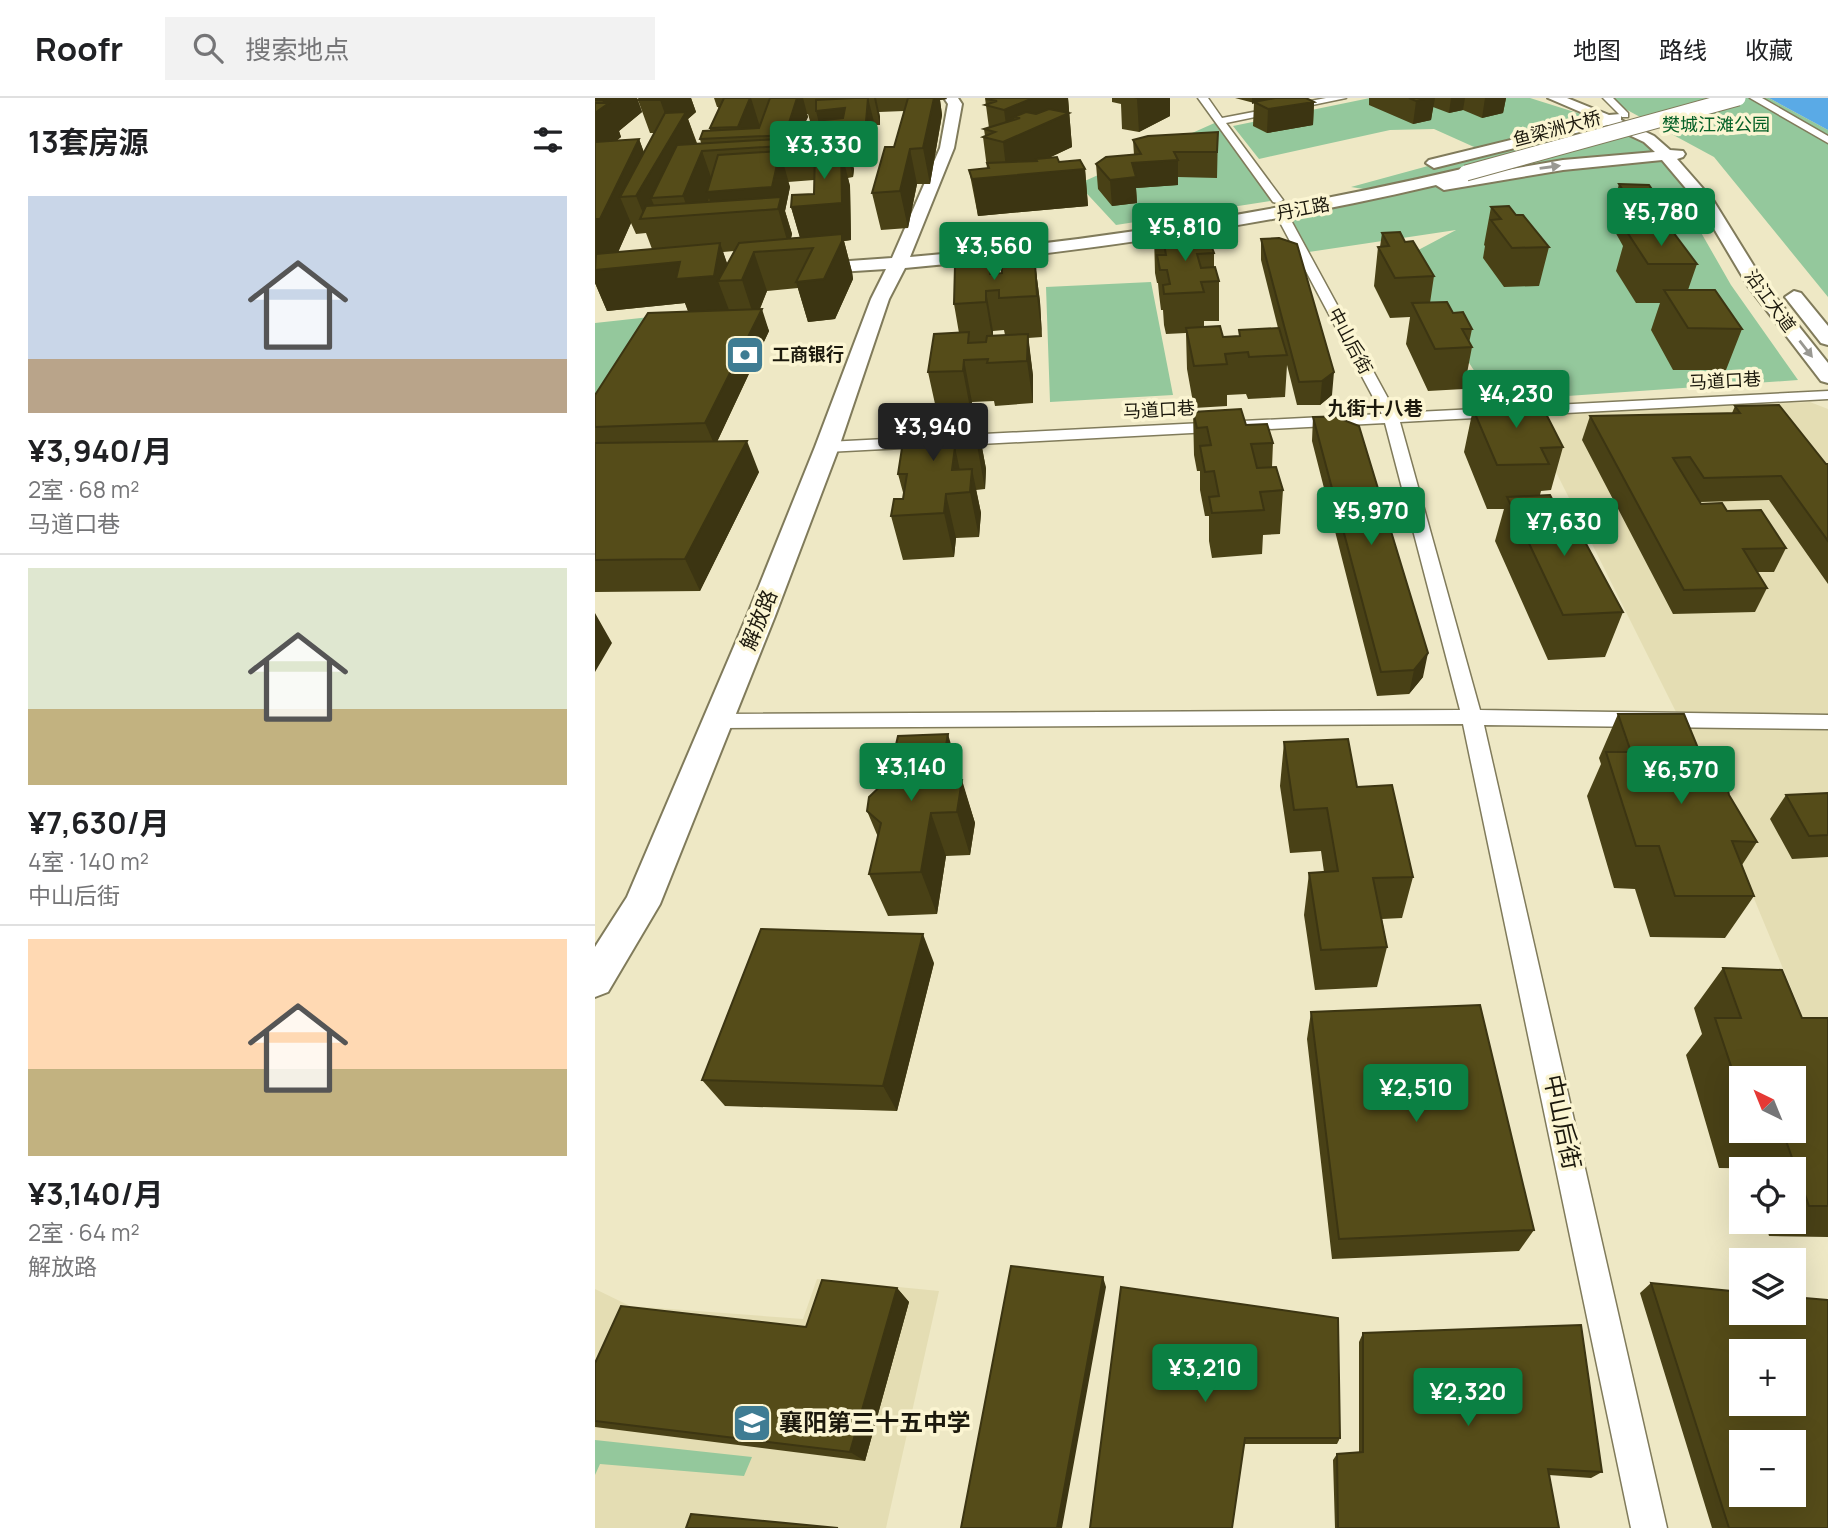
<!DOCTYPE html>
<html lang="zh">
<meta charset="utf-8">
<style>
body{margin:0;font-family:Manrope,"Noto Sans SC",sans-serif;background:#f2f2f2;color:#202124;height:100vh;display:flex;flex-direction:column;font-size:26px;white-space:nowrap}
*{box-sizing:border-box;margin:0}
p{font-size:23px;color:#757577}
.icon{flex:none;width:38px;height:38px;fill:none;stroke:currentColor;stroke-width:2;stroke-linecap:round;stroke-linejoin:round}
.map{position:relative;flex:1;overflow:hidden}
.sheet{display:flex;flex-direction:column;background:#fff;width:595px}
.sheet>*{flex:none}
.needle{width:46px;rotate:317deg}
.buttons{position:absolute;left:1134px;top:968px;display:grid;gap:14px}
.buttons a{display:grid;place-items:center;width:77px;height:77px;border-radius:0px;background:#fff;box-shadow:0 7px 28px #0002;font-size:35px}
.price{position:absolute;translate:-50% -60px;padding:0 16px;border-radius:7px;background:#0b8043;color:#fff;font-size:23px;line-height:46px;filter:drop-shadow(0 2px 4px #0008)}
.price::after{content:'';position:absolute;left:50%;top:42px;width:21px;height:16px;margin-left:-10px;background:inherit;clip-path:polygon(0 0,100% 0,50% 100%)}
.price.on{background:#222;color:#fff}
ul{padding:0;list-style:none}
li{display:grid;align-content:center;gap:14px;height:371px;padding:0 28px}
li+li{border-top:2px solid #e0e0e0}
li span{display:grid;place-items:center;height:217px;border-radius:0px;color:#555}
li>.icon{margin-inline-start:auto}
span .icon{width:126px;height:126px;fill:#fffc;stroke-width:1}
li b{font-size:30px}
h2{display:flex;justify-content:space-between;align-items:center;height:84px;padding:0 28px;font-size:30px}
header{display:flex;align-items:center;gap:42px;box-sizing:border-box;height:98px;padding:0 35px;background:#fff;border-bottom:2px solid #e0e0e0}
header strong{font-size:33px}
nav{display:flex;gap:38px;margin-inline-start:auto;font-size:24px}
.search{width:490px;height:63px;background:#f2f2f2;display:flex;align-items:center;gap:18px;box-sizing:border-box;padding:0 24px;border-radius:0px;color:#757577;font-size:26px}
main{display:flex;flex:1;min-height:0}
.map>svg:first-child{display:block}
.built{fill:#e4ddb3}
.green{fill:#94c89c}
.water{fill:#5aaae6}
.lines{fill:none;stroke-linecap:round;stroke-linejoin:round}
.street-casing{stroke:#807b5b;stroke-width:3}
.secondary-casing{stroke:#807b5b;stroke-width:4}
.street{fill:#fff;fill-rule:evenodd}
.secondary{fill:#fff;fill-rule:evenodd}
.secondary-bridge-casing{stroke:#807b5b;stroke-width:17;stroke-linecap:butt}
.secondary-bridge{stroke:#fff;stroke-width:15}
.wall{fill:#494116;fill-rule:evenodd}
.shaded-wall{fill:#3c3512;fill-rule:evenodd}
.building{fill:#554c19;stroke:#3c3512;stroke-width:2;fill-rule:evenodd}
.oneway{fill:#999892}
.labels{text-anchor:middle;stroke-width:7;stroke-linejoin:round;paint-order:stroke}
.far-park-label{font-size:18px;fill:#056027;stroke:#fbf5d2}
.far-street-label{font-size:18px;fill:#1c190d;stroke:#fbf5d2}
.far-poi-label{font-size:18px;font-weight:bold;fill:#1c190d;stroke:#fbf5d2;text-anchor:start}
.far-neighbourhood-label{font-size:19px;font-weight:bold;fill:#1c190d;stroke:#fbf5d2}
.street-label{font-size:21px;fill:#1c190d;stroke:#fbf5d2}
.near-street-label{font-size:24px;fill:#1c190d;stroke:#fbf5d2}
.near-poi-label{font-size:24px;font-weight:bold;fill:#1c190d;stroke:#fbf5d2;text-anchor:start}
</style>
<header>
<strong>Roofr</strong>
<div class="search"><svg class="icon" aria-label="search" viewBox="0 0 24 24"><circle cx="10" cy="10" r="6"/><path d="M15 15l6 6"/></svg>搜索地点</div>
<nav><a>地图</a><a>路线</a><a>收藏</a></nav>
</header>
<main>
<section class="sheet">
<h2>13套房源<svg class="icon" aria-label="filters" viewBox="0 0 24 24"><path d="M4 7h16M4 17h16"/><circle cx="9" cy="7" r="2"/><circle cx="15" cy="17" r="2"/></svg></h2>
<ul>
<li><span style="background:linear-gradient(#c9d6e8 75%,#b9a48a 0)"><svg class="icon" aria-label="home" viewBox="0 0 24 24"><path d="M3 11l9-7 9 7M6 9v11h12V9"/></svg></span><div><b>¥3,940/月</b><p>2室 · 68 m²</p><p>马道口巷</p></div></li>
<li><span style="background:linear-gradient(#dfe7d0 65%,#c2b280 0)"><svg class="icon" aria-label="home" viewBox="0 0 24 24"><path d="M3 11l9-7 9 7M6 9v11h12V9"/></svg></span><div><b>¥7,630/月</b><p>4室 · 140 m²</p><p>中山后街</p></div></li>
<li><span style="background:linear-gradient(#ffd9b3 60%,#c2b280 0)"><svg class="icon" aria-label="home" viewBox="0 0 24 24"><path d="M3 11l9-7 9 7M6 9v11h12V9"/></svg></span><div><b>¥3,140/月</b><p>2室 · 64 m²</p><p>解放路</p></div></li>
</ul>
</section>
<div class="map">
<svg width="1233" height="1430" viewBox="0 0 1233 1430">
<rect width="100%" height="100%" fill="#eee8c5"/>
<path class="built" d="M1215,304L1233,311V979L1085,622L937,326L951,316Z
M222,1181L344,1193L291,1430H0V1191L35,1208L208,1221Z"/>
<path class="green" d="M775,0H935L1008,23L1054,41L1118,116L1096,117L1136,187L1203,282L899,303L827,193L812,158L861,132L707,155L686,115L788,94L756,89L888,53L839,31L795,32L664,61L638,28Z
M1010,0H1174L1233,32V199L1119,59Z
M624,23L682,102L521,127L483,86Z
M556,184L578,297L455,304L451,189Z
M55,219L0,313V225Z
M0,1342L157,1359L149,1378L5,1366L0,1377Z"/>
<path class="water" d="M1174,0H1233V32Z"/>
<g class="lines">
<g class="street-casing">
<path id="street" d="M603,0H613L627,20L731,0H751L631,25L688,102L682,105L678,104Z
M1008,0H1018L1033,15V19H1027Z
M1155,0H1167L1233,38V45Z
M686,112L692,115L801,315L1233,293V301L805,324L885,612L1233,617V631L889,627L1072,1430H1036L868,626L122,630L115,628L111,623L115,618L122,616L865,612L790,325L232,354L224,349L232,344L787,316L680,115Z"/>
</g>
<g class="secondary-casing">
<path id="secondary" d="M349,0H363L367,6L359,50L315,159C503,143 687,113 871,70L876,72L877,78L968,62L1060,54L1049,44L1013,27L839,70L831,65L834,62L1002,21L953,0H972L1014,17L1026,16V22L1059,38L1075,52L1088,53L1090,56L1088,59L1082,61L1118,102L1170,186L1233,265V285L1226,283L1153,188L1105,107L1067,62L968,72L849,92L841,87C666,128 489,154 310,170L294,201L244,349L180,518L65,806L13,894L0,899V849L32,799L152,518L220,349L276,201L291,171L212,176L203,171L212,166L297,160L345,50L353,6Z
M1199,193L1206,195L1233,228V247L1226,245L1190,199Z"/>
</g>
<use href="#street" class="street"/>
<use href="#secondary" class="secondary"/>
<g class="secondary-bridge-casing">
<path id="secondary-bridge" d="M871,75L1143,0"/>
</g>
<use href="#secondary-bridge" class="secondary-bridge"/>
</g>
<path class="wall" d="M0,0H42L47,14L24,33L26,39L21,43L44,41L49,55L59,35H55L43,2L45,0H96L101,14L93,21L102,45H106L105,41L115,33V30L124,11L123,9H122L119,0H351L352,1L345,2L347,17L335,86H322L313,130L286,132L277,95L299,49L309,13L284,14L285,19V27H279L281,32L279,58L267,64L257,65L259,71L258,79L253,80L255,88L256,142L249,143L257,174L258,181L240,221L213,224L203,190L172,193L165,211L174,233L122,344L164,374L105,493L0,494V297L93,213L90,205L12,213L0,185ZM212,16H213L216,27H211L210,25L213,19ZM218,30H225L227,38H221ZM219,82V96L196,109L205,139L196,140L197,136L190,113L195,89L193,84ZM36,125L41,136L51,135L57,151L23,154ZM139,153L132,166L128,154Z
M390,0H473L477,49L454,60L490,71L493,108L383,118L374,72L392,70L388,39L390,38L389,31L394,30Z
M517,0H575V18L544,34L527,31L526,6L517,4Z
M640,0H711L719,4L718,27L672,35L658,28L659,5Z
M774,0H911L908,15L887,20L868,12L854,15L838,9L836,22L818,26L774,7Z
M623,34L622,80L583,79V87L541,90L542,105L517,108L503,91L501,66L539,57L538,42Z
M1024,86L1074,116L1069,134L1102,166L1093,192L1147,231L1131,272H1078L1056,232L1065,205H1041L1021,173L1028,148L1014,123Z
M896,109L921,117L954,149L944,188L909,189L888,160L890,148L889,147Z
M787,135L810,144L839,178L835,205L858,215L877,231L874,245L877,249L869,291L833,293L811,246L815,219L795,220L779,188L783,149H785Z
M559,137L599,144L619,155V169L624,183V223H609V229L628,239L644,238V232L683,230L666,162V141L737,297L725,307H702L692,267L690,299L653,301L651,296L632,297V308L599,310L592,271L591,235L571,236L569,227L568,212H566L564,196L563,185H562L560,175Z
M394,165L396,175H407L440,165L445,204L447,239L433,240L438,278V305L400,308L399,303L377,304L376,315L363,316L366,329L383,328L391,371L390,391L381,392L386,415L384,439L361,440L359,459L308,462L296,418L308,401L309,398L303,376L315,350L311,332L342,315L333,274L364,235L359,206ZM409,232L410,237L398,238V233Z
M888,295L926,306L968,349L956,392L946,393L945,397L966,418L1028,514L1010,559L953,562L900,443L909,411H892L869,354L878,311H885Z
M1140,308L1231,366H1233V486L1174,402L1105,404L1106,406L1132,413L1191,450L1179,474H1163L1172,490L1160,514L1078,516L987,342L995,318L1137,315Z
M598,314L651,327L678,345L677,369L688,392L685,436L668,437L667,456L617,460L614,443V418H610L605,392V373H602L599,357Z
M718,319L828,579L814,596L782,598L717,343Z
M1023,616L1105,655L1134,697L1162,744L1147,767L1159,798L1130,840L1055,839L1040,791L1019,790L992,698L1006,666L1004,660Z
M689,644L762,689L818,779L807,820L787,821L792,849L782,889L720,892L709,817L714,775L729,774L726,753L695,755L685,688Z
M366,681L380,725L375,757L351,758L342,816L293,818L274,776L283,739L272,713Z
M1233,695V759L1197,761L1175,721L1191,697Z
M339,865L302,1013L130,1008L107,982Z
M1128,870L1207,920H1233V1139L1174,1138L1170,1124H1199V1071L1124,1070L1091,957L1107,936L1099,910ZM1146,980L1199,1032H1146Z
M716,914L939,1132L924,1153L737,1161L712,941Z
M1056,1185L1233,1430H1117L1045,1195Z
M526,1189L745,1340L742,1346H649Z
M302,1190L314,1204L270,1363L0,1329V1265L211,1229Z
M768,1235L1007,1374L996,1380L954,1377L964,1430H740L738,1362L742,1356L764,1354V1244Z"/>
<path class="shaded-wall" d="M11,0H42L47,14L24,33L26,39L0,60V15L10,8L7,2Z
M68,0H96L101,14L93,21L102,47L56,100L64,119L50,120L41,98L25,99L36,125L21,159L0,161V121L44,41L56,73L77,35L65,2Z
M155,0H156L166,32L146,39L143,29Z
M202,0H208L213,19L210,25L211,30L193,28Z
M273,0L281,32L279,58L267,64L257,65L259,71L258,79L249,44L229,46L221,13Z
M279,0H281L285,19V27Z
M339,0H351L352,1L345,2L347,17L335,86L328,50Z
M438,0H473L477,49L442,65L441,61V65L490,71L493,108L383,118L377,81L412,78L408,44L413,41L409,12ZM419,19L425,20L421,38Z
M539,0H575V18L544,34L542,1Z
M657,0H683L657,6Z
M834,0H840L836,22L818,26L821,3Z
M856,0H870L868,12L854,15Z
M890,0H911L908,15L887,20Z
M719,4L718,27L672,35L673,11Z
M217,27L222,46H219L216,36Z
M315,51L322,86L313,130L305,93Z
M246,52L255,88L256,142L249,143L257,174L258,181L240,221L213,224L201,184L247,143L207,147L196,109L247,105Z
M107,53L119,88L185,53L195,89L190,113L197,136L194,149L183,111L119,116L114,100L108,116L95,117L88,98Z
M583,62V87L541,90L542,105L517,108L515,82L537,65Z
M125,145L138,182L123,183L134,212L96,221L90,205L12,213L0,185V172L85,164Z
M159,154L172,193L160,222L147,182Z
M440,165L445,204L447,239L442,198Z
M391,193L398,233V245L391,204Z
M167,211L174,233L120,348L110,325Z
M433,236L438,278V305L432,263Z
M369,262L377,304L376,315L368,273Z
M739,274L737,297L725,307L727,283Z
M362,313L369,348L361,329Z
M383,328L391,371L390,391L382,347Z
M152,343L164,374L105,493L90,461Z
M360,349L369,392L357,372Z
M377,371L386,415L384,439L375,394Z
M351,396L361,440L359,459L349,415Z
M0,515L17,545L0,574Z
M833,555L828,579L814,596L819,572Z
M353,636L366,681L361,714L345,682Z
M367,682L380,725L375,757L362,714Z
M336,715L351,758L342,816L326,774Z
M328,836L339,865L302,1013L288,988Z
M508,1179L511,1189L467,1430H462Z
M302,1190L314,1204L270,1363L255,1354Z"/>
<path class="building" d="M0,0H11L7,2H0Z
M45,0H68L65,2H43Z
M129,0H155L143,29L115,30Z
M175,0H202L193,28L217,27L216,36L105,41L108,33L164,30Z
M259,0H273L271,24L259,29L230,33L229,22L248,20L250,10L221,13V2Z
M313,0H339L328,50L315,51L305,93L277,95L290,49H299Z
M394,0H438L409,12L390,7L402,3L391,1Z
M680,0H711L719,4L673,11L659,4Z
M814,0H834L821,3Z
M0,5H14L0,15Z
M454,11L474,15L408,44L388,39L400,34L389,31L425,20L419,19L431,14L441,16Z
M91,14L41,98L25,99L70,15Z
M623,34L622,54H579L583,62L537,65L541,79L515,82L501,66L511,59L546,56L538,42L553,38Z
M250,37L249,44L107,53L88,98L56,100L82,47Z
M44,41L5,121H0V44Z
M246,52L247,105L196,109L197,97L219,96L220,54Z
M185,53L177,89L112,94L123,57Z
M462,59L464,64L485,62L490,71L377,81L374,72L394,70L392,65L442,63L441,61Z
M1024,86L1054,87L1074,116H1043Z
M186,99L183,111L45,121L51,108Z
M914,108L921,117H928L954,149L917,150L896,122L906,121L896,109Z
M805,134L810,144L818,143L839,178L800,180L783,149L794,148L787,135Z
M1032,134H1078L1102,166H1053Z
M596,135L599,144H615L619,155L602,156L606,170L620,169L624,183L606,184L609,194L569,196L568,187L575,186L572,172H565L562,157H571L569,146H561L559,137Z
M247,136V143L229,181L201,184L218,150L159,154L147,182L123,183L144,145Z
M684,140L702,146L739,274L727,283L704,284L666,141Z
M125,145L119,178L81,181L85,164L0,172L1,156Z
M394,165L395,176L407,175V167L440,165L442,198L404,200V192L391,193V204L359,206L360,167Z
M1069,192H1120L1147,231L1093,230Z
M852,204L858,215L868,214L877,231H867L877,249L840,251L817,205Z
M167,211L110,325L0,329V297L53,215Z
M625,228L628,239L645,238L644,232L684,230L692,257L654,259L653,254L630,256L632,266L599,268L591,230Z
M374,234L373,245L391,244L392,238L433,236L432,263L392,265L393,261L369,262L368,273L333,274L339,236Z
M920,294L926,306H946L968,349L946,350L954,366L902,367L878,311L896,310L888,295Z
M1184,307L1231,366H1233V443L1186,378L1109,380L1095,359L1078,360L1106,406L1127,405L1132,413L1166,412L1191,450L1148,451L1172,490L1089,492L995,318L1145,315L1140,308Z
M646,311L651,327L672,326L678,345L656,346L662,370L681,369L688,392L665,394L669,412L617,415L614,399L624,398L619,373L610,374L605,348L616,347L612,329L602,330L598,314Z
M362,313L361,329L383,328L382,347L360,349L357,372L377,371L375,394L351,396L349,415L296,418L299,401H308L312,376H303L307,350H319L322,331L311,332L313,316Z
M718,319H741L764,328L833,555L819,572L786,574Z
M152,343L90,461L0,462V345Z
M955,397L966,418H976L1028,514L968,517L912,399Z
M1023,616H1089L1105,655L1125,656L1134,697L1162,744L1137,743L1159,798H1080L1064,748H1041L1011,654H1036Z
M353,636L345,682H367L362,714L336,715L326,774L274,776L286,725L272,713L274,699L293,681L303,638Z
M753,641L762,689L797,687L818,779L778,780L792,849L726,852L714,775L743,773L732,710L699,712L689,644Z
M1233,695V737L1214,738L1191,697Z
M166,831L328,836L288,988L107,982Z
M1128,870L1187,872L1207,920H1233V1108H1214L1189,1037H1159L1158,1032H1199V980H1146V998L1120,920H1146Z
M885,907L939,1132L744,1141L716,914Z
M416,1168L508,1179L462,1430H366Z
M227,1182L302,1190L255,1354L0,1323V1265L26,1208L211,1229Z
M1056,1185L1146,1194V1214H1199V1199L1233,1202V1430H1134ZM1146,1253H1199V1306H1146ZM1146,1344H1199V1396H1146Z
M526,1189L743,1220L745,1340H650L637,1430H495Z
M986,1227L1007,1374L953,1371L964,1430H743L742,1356L768,1354V1235Z
M96,1416L243,1430H91Z"/>
<defs><path id="oneway-solid" d="M-6-.8H1V-3.2L6.5 0L1 3.2V.8H-6Z" transform="scale(1.75)"/></defs>
<g class="oneway">
<use href="#oneway-solid" transform="translate(955 69) rotate(-8)"/>
<use href="#oneway-solid" transform="translate(1211 251) rotate(52)"/>
</g>
<defs>
<g id="bank-square" transform="scale(2.0125)"><rect x="-9" y="-9" width="18" height="18" rx="4" fill="#3f7c93" stroke="#fbf5d2"/><path d="M-6-4H6V4H-6ZM0-2.3a2.3 2.3 0 1 0 0 4.6a2.3 2.3 0 1 0 0-4.6Z" fill="#fff"/></g>
<g id="school-square" transform="scale(2.0125)"><rect x="-9" y="-9" width="18" height="18" rx="4" fill="#3f7c93" stroke="#fbf5d2"/><path d="M0-5L7-2L0 1L-7-2ZM-4 1L0 2.5L4 1V4Q0 6-4 4Z" fill="#fff"/></g>
</defs>
<g fill-rule="evenodd">
<use href="#bank-square" x="150" y="257"/>
<use href="#school-square" x="157" y="1325"/>
</g>
<g class="labels">
<g class="far-park-label">
<text x="1121" y="33">樊城江滩公园</text>
</g>
<g class="far-street-label">
<text transform="translate(962 31) rotate(-15)" y="6">鱼梁洲大桥</text>
<text transform="translate(708 111) rotate(-11)" y="6">丹江路</text>
<text transform="translate(1175 203) rotate(54)" y="6">沿江大道</text>
<text transform="translate(755 243) rotate(62)" y="6">中山后街</text>
<text transform="translate(1130 283) rotate(-3)" y="6">马道口巷</text>
<text transform="translate(564 312) rotate(-3)" y="6">马道口巷</text>
</g>
<g class="far-poi-label">
<text x="177" y="263">工商银行</text>
</g>
<g class="far-neighbourhood-label">
<text x="780" y="317">九街十八巷</text>
</g>
<g class="street-label">
<text transform="translate(164 522) rotate(-68)" y="7">解放路</text>
</g>
<g class="near-street-label">
<text transform="translate(967 1024) rotate(78)" y="8">中山后街</text>
</g>
<g class="near-poi-label">
<text x="184" y="1333">襄阳第三十五中学</text>
</g>
</g>
</svg>
<div class="buttons">
<a><svg class="needle" viewBox="-14 -14 28 28"><path d="M0-13l5 13h-10z" fill="#e53935"/><path d="M0 13l5-13h-10z" fill="#757577"/></svg></a>
<a><svg class="icon" aria-label="locate" viewBox="0 0 24 24"><circle cx="12" cy="12" r="6"/><path d="M12 2v4M12 18v4M2 12h4M18 12h4"/></svg></a>
<a><svg class="icon" aria-label="layers" viewBox="0 0 24 24"><path d="M12 4l9 5-9 5-9-5zM3 14l9 5 9-5"/></svg></a>
<a>+</a>
<a>−</a>
</div>
<b class="price" style="left:229px;top:83px">¥3,330</b>
<b class="price" style="left:1066px;top:150px">¥5,780</b>
<b class="price" style="left:590px;top:165px">¥5,810</b>
<b class="price" style="left:399px;top:184px">¥3,560</b>
<b class="price" style="left:921px;top:332px">¥4,230</b>
<b class="price on" style="left:338px;top:365px">¥3,940</b>
<b class="price" style="left:776px;top:449px">¥5,970</b>
<b class="price" style="left:969px;top:460px">¥7,630</b>
<b class="price" style="left:316px;top:705px">¥3,140</b>
<b class="price" style="left:1086px;top:708px">¥6,570</b>
<b class="price" style="left:821px;top:1026px">¥2,510</b>
<b class="price" style="left:610px;top:1306px">¥3,210</b>
<b class="price" style="left:873px;top:1330px">¥2,320</b>
</div>
</main>
